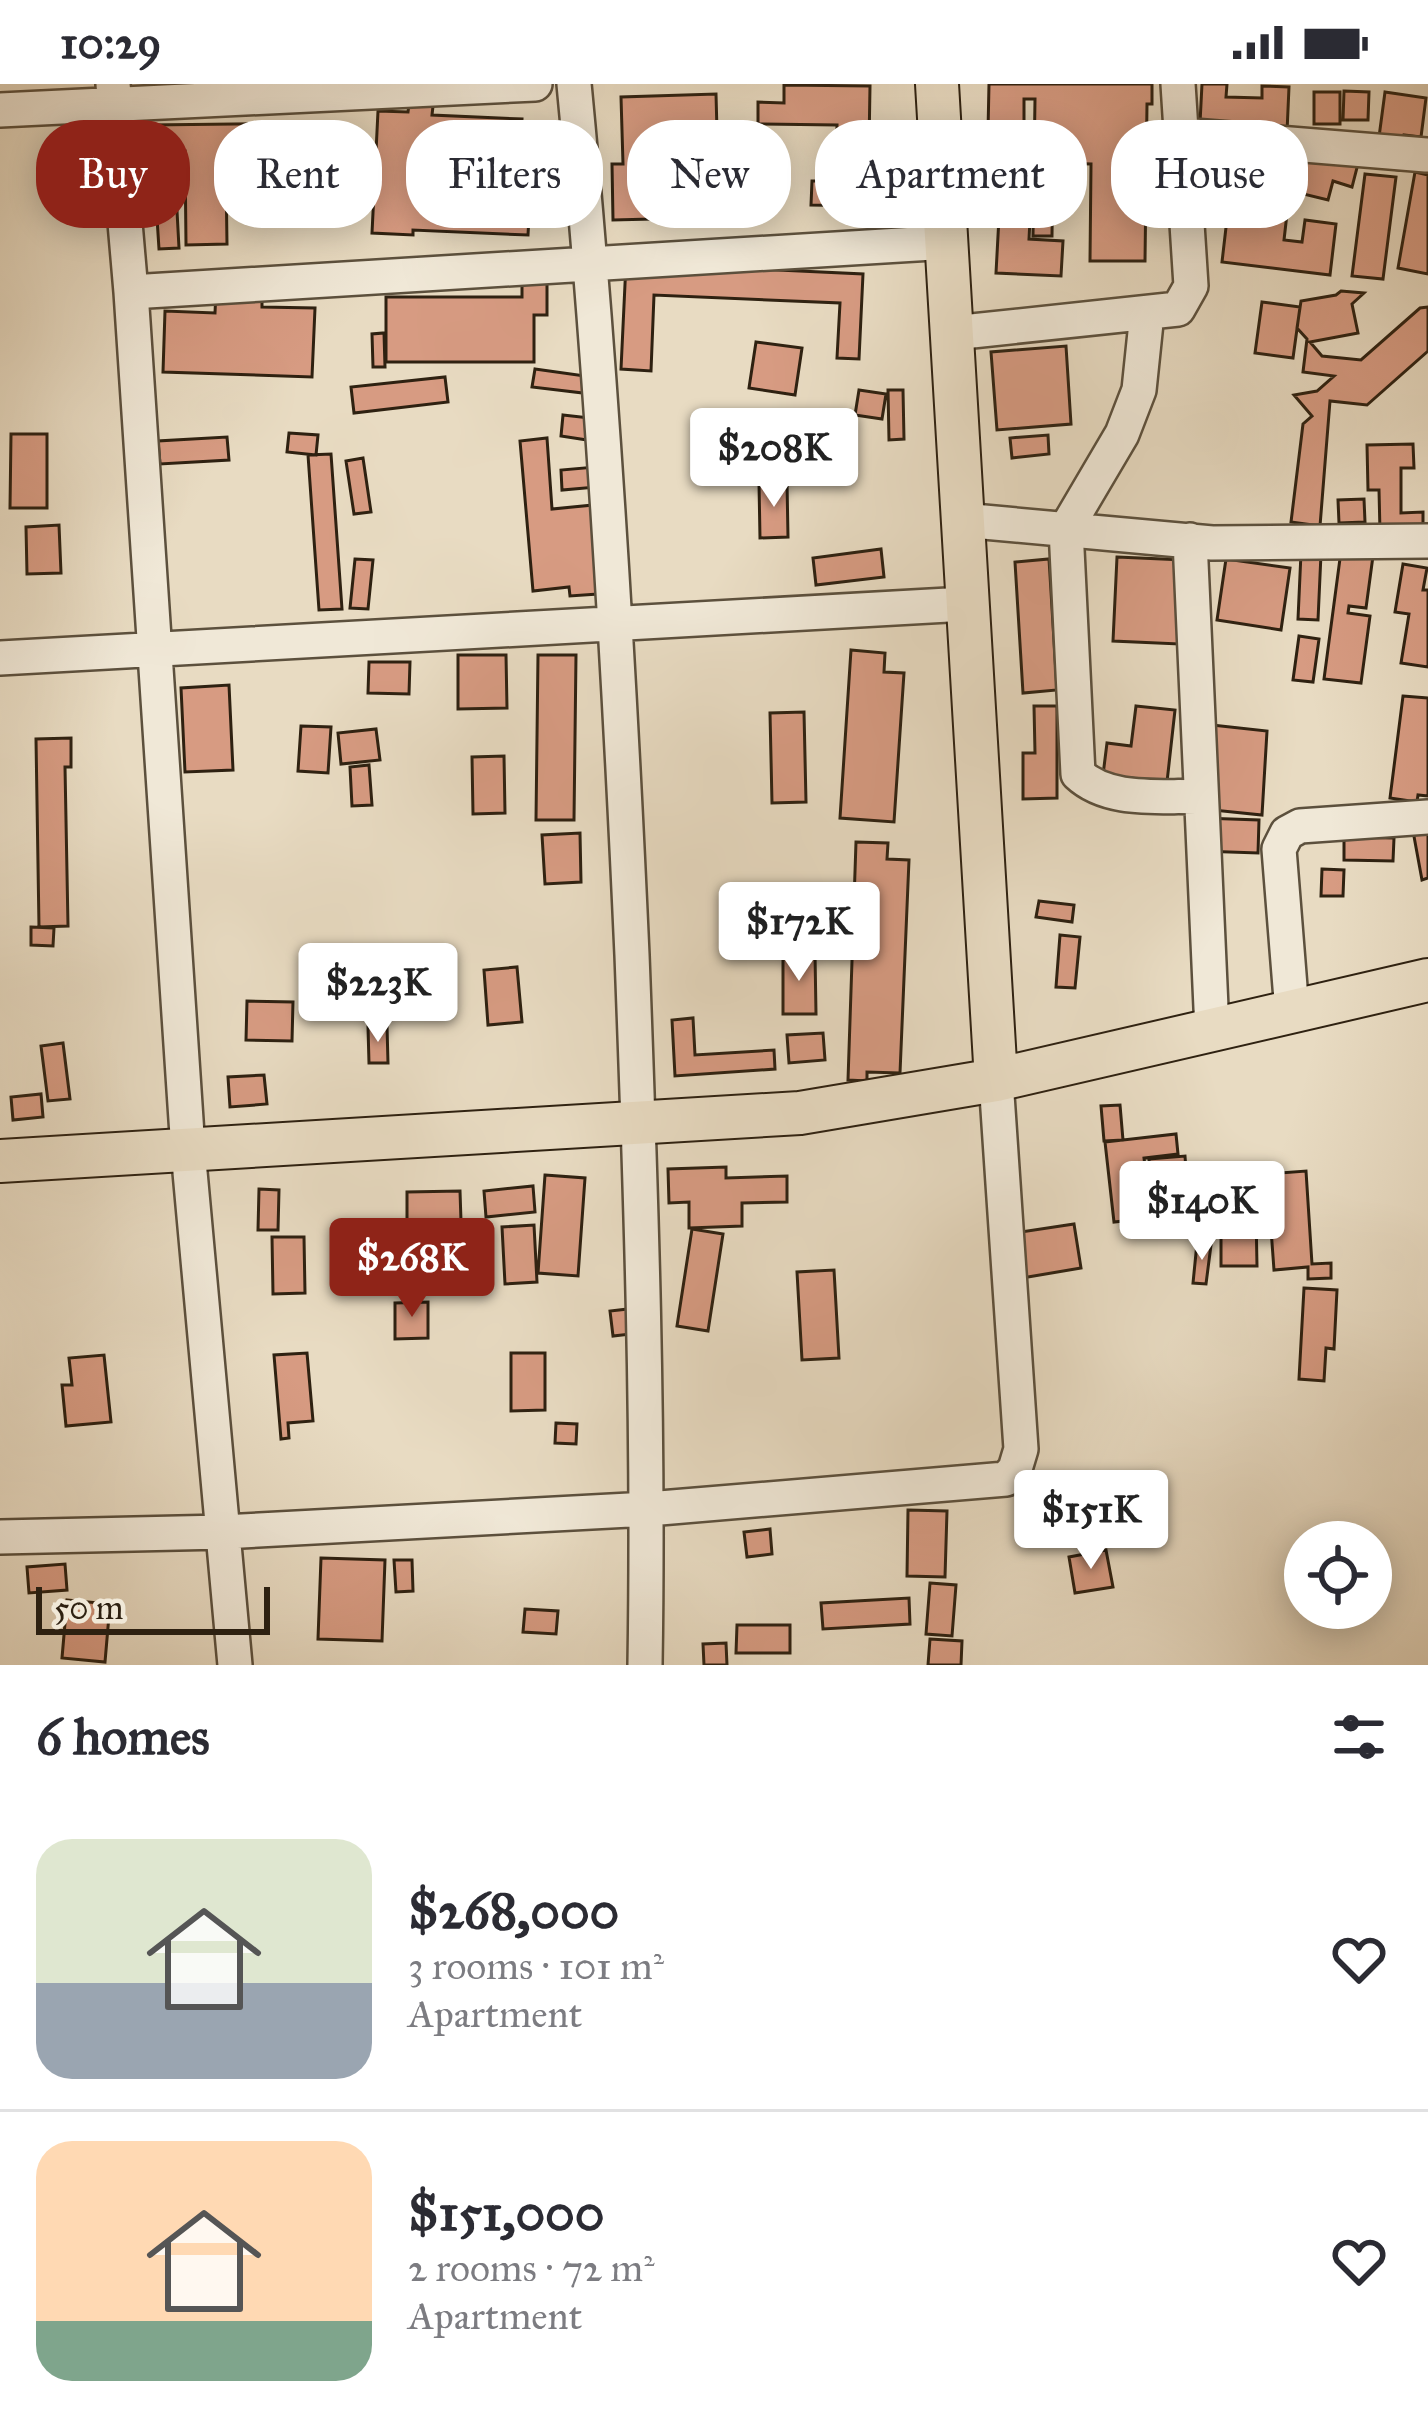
<!DOCTYPE html>
<meta charset="utf-8">
<style>
body{margin:0;font-family:"IM FELL Great Primer",serif;background:#f7f7f7;color:#2b2b33;height:100vh;display:flex;flex-direction:column;font-size:45px;white-space:nowrap}
*{box-sizing:border-box;margin:0}
p{font-size:39px;color:#7c7c81}
.icon{flex:none;width:66px;height:66px;fill:none;stroke:currentColor;stroke-width:2;stroke-linecap:round;stroke-linejoin:round}
.map{position:relative;height:1581px;overflow:hidden}
.drawer{display:flex;flex-direction:column;background:#fff;flex:1}
.drawer>*{flex:none}
.hud{position:absolute;left:36px;top:36px;width:1356px;height:108px;display:flex;gap:24px}
.fabs{position:absolute;left:1284px;top:1437px;display:grid;gap:24px}
.fabs a{display:grid;place-items:center;width:108px;height:108px;border-radius:50%;background:#fff;box-shadow:0 6px 30px #0003;font-size:60px}
.scale{position:absolute;left:36px;bottom:30px;width:234px;box-sizing:border-box;padding-left:12px;border:6px solid #2e2111;border-top:0;font-size:33px;line-height:42px;white-space:nowrap;color:#2e2111;-webkit-text-stroke:9px #f0e8d7;paint-order:stroke}
.price{position:absolute;translate:-50% -102px;padding:0 27px;border-radius:12px;background:#fff;color:#222;font-size:39px;line-height:78px;filter:drop-shadow(0 3px 6px #0008)}
.price::after{content:'';position:absolute;left:50%;top:72px;width:36px;height:27px;margin-left:-18px;background:inherit;clip-path:polygon(0 0,100% 0,50% 100%)}
.price.selected{background:#8f2418;color:#fff}
ul{padding:0;list-style:none}
li{display:flex;align-items:center;gap:36px;height:300px;padding:0 36px}
li+li{border-top:3px solid #e1e1e2}
li span{display:grid;place-items:center;flex:none;width:336px;height:240px;border-radius:36px;color:#555}
li>.icon{margin-inline-start:auto}
span .icon{width:144px;height:144px;fill:#fffc;stroke-width:1}
li b{font-size:51px}
h2{display:flex;justify-content:space-between;align-items:center;height:144px;padding:0 36px;font-size:51px}
.tag{padding:0 42px;border-radius:48px;background:#fff;box-shadow:0 6px 30px #0003;font-size:42px;line-height:108px}
.tag.selected{background:#8f2418;color:#fff}
.status{display:flex;justify-content:space-between;align-items:center;height:84px;padding:0 60px;background:#fff;direction:ltr}
.status svg{height:33px;fill:currentColor}
.map>svg:first-child{display:block}
.building{fill:#d79b82;stroke:#2e2111;stroke-width:3}
.lines{fill:none;stroke-linecap:round;stroke-linejoin:round}
.minor-casing{stroke:#5c503d;stroke-width:38}
.major-casing{stroke:#2e2111;stroke-width:46}
.minor{stroke:#f0e8d7;stroke-width:33}
.major{stroke:#e8dbc2;stroke-width:42}
</style>
<div class="status"><b>10:29</b><svg viewBox="0 0 49 12"><path d="M0 12V9h3v3zM5 12V6h3v6zM10 12V3h3v9zM15 12V0h3v12zM26 1h20v11H26zM47 4h2v5h-2z"/></svg></div>
<div class="map">
<svg width="1428" height="1581" viewBox="0 0 1428 1581">
<rect width="100%" height="100%" fill="#e8dbc2"/>
<filter id="stains"><feTurbulence type="fractalNoise" baseFrequency=".00167" numOctaves="4"/><feColorMatrix values="0 0 0 0 .2 0 0 0 0 .09 0 0 0 0 .02 0 0 0 .5 -.17"/></filter>
<radialGradient id="worn" r=".72"><stop offset=".6" stop-color="#630" stop-opacity="0"/><stop offset="1" stop-color="#630" stop-opacity=".3"/></radialGradient>
<path class="building" d="M989,0H1152V20H1147L1145,177H1090L1091,80L1053,79L1052,152H1033L1035,15H1024V47H988Z
M1202,0H1227L1226,13L1262,14V2L1289,3L1287,48L1200,39Z
M784,1L870,2L868,122L811,121L812,97H836L837,41L758,40V18L784,19Z
M1344,7L1369,8L1368,36H1343Z
M1314,8H1340V40H1314Z
M1385,8L1426,14L1421,53L1404,51L1399,86L1375,83Z
M716,10L717,47L651,49L652,135L613,136L612,80H623L621,13Z
M409,20L433,22L432,31L522,35L521,56L533,57L528,151L413,146V151L372,149L378,27L408,28Z
M330,39L331,126H310V101H237V90H226L227,160L186,161L185,67L150,68L149,41Z
M977,48L1027,50L1024,113L975,111Z
M1309,55L1361,68L1352,103L1333,97L1328,116L1295,108Z
M699,68L720,69L717,100L696,98Z
M174,71L179,164L159,165L153,72Z
M1244,71L1293,77L1284,156L1302,158L1305,136L1336,140L1330,191L1222,178L1230,109H1239Z
M1415,88L1428,91V190L1398,184Z
M1365,90L1396,93L1383,195L1352,192Z
M289,103H305L306,130H290Z
M1000,115L1031,116L1029,155L1063,157L1061,192L996,189Z
M626,179L863,190L859,275L837,274L840,219L654,211L651,287L621,285Z
M522,194H547V231H534V278H386V213H522Z
M216,207L262,208V223L315,224L312,293L163,288L165,227L215,229Z
M1341,207L1364,209L1352,220L1358,249L1310,258L1322,272L1361,276L1420,224L1428,223V267L1367,321L1330,317L1320,442L1291,438L1303,340L1312,332L1294,311L1317,307L1334,292L1303,288L1307,255L1297,244L1301,217L1336,211Z
M1262,218L1300,223L1293,274L1255,269Z
M384,249L385,283H373L372,250Z
M756,258L802,264L795,311L749,304Z
M1066,262L1071,340L997,346L991,268Z
M535,285L585,292L583,309L532,303Z
M445,293L448,318L354,329L351,303Z
M859,306L886,310L882,335L855,331Z
M888,306H903L904,355L889,356Z
M563,331L590,334L587,356L561,352Z
M289,349L318,351L316,371L287,368Z
M11,350H47V424H10Z
M1048,351L1049,370L1012,374L1010,354Z
M227,353L229,376L160,380L158,357Z
M547,354L552,425L604,420L612,509L570,512L569,503L533,507L520,357Z
M1413,360L1414,384H1401V429L1423,428V447L1380,448L1379,406H1368L1367,361Z
M331,370L342,525L319,526L308,371Z
M363,374L371,428L354,430L346,377Z
M595,383L597,403L562,406L561,386Z
M787,398L788,453L760,454L759,399Z
M1364,415L1365,438L1339,439L1338,416Z
M59,441L61,489L27,490L26,443Z
M881,465L884,493L816,501L813,474Z
M1341,467L1373,472L1366,524L1349,522L1348,529L1370,532L1361,599L1324,595Z
M1301,469L1321,470L1318,536L1298,535Z
M1117,473L1184,476L1179,560L1113,557Z
M355,475L373,476L368,525L350,524Z
M1049,475L1057,606L1023,609L1015,478Z
M1226,475L1290,484L1281,546L1217,536Z
M1403,480L1427,484L1423,506H1428V583L1401,579L1409,530L1395,528Z
M1299,552L1319,555L1313,598L1293,596Z
M851,566L885,569L884,588L904,589L894,738L840,734Z
M458,571H506L507,624L458,625Z
M538,571H576L574,736H536Z
M369,578H410L409,610L368,609Z
M229,601L233,686L185,688L181,604Z
M1403,612L1428,614V712L1418,711L1417,718L1390,714Z
M1034,622H1057V714L1023,715V669H1035Z
M1136,622L1175,626L1167,698L1103,691L1107,659L1131,662Z
M804,628L806,718L772,719L770,629Z
M1212,641L1267,647L1262,731L1203,725Z
M301,642L331,643L328,689L298,687Z
M376,645L380,676L341,680L338,649Z
M71,654V683H65L68,842L39,843L36,655Z
M504,672L505,729L473,730L472,673Z
M369,681L372,721L352,722L350,683Z
M1202,734L1259,736L1258,769L1201,767Z
M1428,744V794L1422,796L1413,747Z
M580,749L581,798L545,800L542,751Z
M1344,753L1394,754L1393,777L1344,776Z
M856,758L888,759L887,775L909,776L900,989L867,988V997L848,996Z
M1322,785L1344,786L1343,812H1321Z
M1039,817L1074,821L1072,838L1036,833Z
M31,843L54,844L53,862L31,861Z
M1060,851L1080,853L1075,904L1056,903Z
M783,870H815L816,930H783Z
M517,883L522,938L488,941L484,886Z
M247,917L293,918L292,957L246,956Z
M693,934L695,971L774,966L775,985L675,992L672,936Z
M387,942L388,979H369L368,943Z
M823,949L825,976L789,979L787,951Z
M63,959L70,1015L48,1017L41,962Z
M264,991L267,1020L230,1023L228,993Z
M41,1010L43,1033L13,1036L11,1013Z
M1120,1021L1123,1056L1104,1057L1101,1022Z
M1176,1050L1178,1070L1144,1074L1151,1134L1114,1138L1105,1058Z
M1185,1072L1189,1129L1154,1132L1149,1075Z
M726,1083V1094L787,1092V1118L742,1119V1142L689,1144V1118L669,1119L668,1085Z
M1306,1087L1312,1180L1331,1179V1194L1308,1195V1183L1274,1186L1267,1090Z
M545,1091L585,1094L578,1192L538,1189Z
M533,1102L535,1128L486,1133L484,1107Z
M259,1105L279,1106L278,1146H258Z
M460,1107L461,1137L407,1138V1108Z
M1221,1130H1256L1257,1182H1221Z
M1074,1140L1081,1184L1022,1194L1015,1149Z
M534,1141L537,1198L505,1200L502,1143Z
M692,1145L723,1150L708,1247L677,1242Z
M272,1153H304L305,1209L273,1210Z
M1197,1159L1211,1161L1206,1200L1193,1199Z
M834,1186L839,1274L802,1276L797,1188Z
M1304,1204L1337,1206L1334,1265L1326,1264L1324,1297L1299,1295Z
M428,1218V1254L395,1255V1219Z
M628,1225L631,1250L613,1252L610,1227Z
M307,1269L313,1337L288,1339L289,1354L281,1355L274,1271Z
M511,1269H545V1326L511,1327Z
M104,1271L111,1338L66,1342L62,1301H72L69,1274Z
M556,1339L577,1340L576,1360L555,1359Z
M908,1426L947,1427L945,1493L907,1492Z
M770,1445L772,1470L747,1473L744,1448Z
M1106,1466L1113,1503L1075,1509L1069,1473Z
M321,1474L385,1476L382,1557L318,1555Z
M394,1476H412L413,1507L396,1508Z
M65,1480L67,1506L29,1509L27,1483Z
M930,1499L956,1501L952,1552L926,1550Z
M909,1514L910,1540L823,1545L821,1519Z
M67,1516L110,1520L105,1578L62,1574Z
M525,1525L558,1527L556,1550L523,1548Z
M737,1541H790V1569H736Z
M930,1555L962,1557L961,1581H928Z
M726,1559L727,1581H704L703,1560Z"/>
<g class="lines">
<g class="minor-casing">
<path id="minor" d="M113,0L131,208L188,1066L235,1581
M574,0C602,290 619,580 632,871C641,1108 649,1344 645,1581
M0,26L535,0
M1181,51L1426,71
M131,208L949,158
M1147,229L1139,306L1122,350L1066,445L1078,690C1109,719 1161,711 1201,713
M953,249L1178,225L1191,202L1178,0
M962,436L1212,459L1428,457
M1190,456L1212,946
M0,574L966,520
M1292,928L1279,765L1287,749L1300,742L1428,733
M0,1453L223,1448L648,1425L1006,1395L1015,1385L1021,1365L996,996"/>
</g>
<g class="major-casing">
<path id="major" d="M937,0L996,996
M0,1077L800,1029L996,996L1428,896"/>
</g>
<use href="#minor" class="minor"/>
<use href="#major" class="major"/>
</g>
<rect width="100%" height="100%" filter="url(#stains)"/>
<rect width="100%" height="100%" fill="url(#worn)"/>
</svg>
<div class="fabs">
<a><svg class="icon" aria-label="locate" viewBox="0 0 24 24"><circle cx="12" cy="12" r="6"/><path d="M12 2v4M12 18v4M2 12h4M18 12h4"/></svg></a>
</div>
<div class="scale">50 m</div>
<b class="price" style="left:774px;top:426px">$208K</b>
<b class="price" style="left:799px;top:900px">$172K</b>
<b class="price" style="left:378px;top:961px">$223K</b>
<b class="price" style="left:1202px;top:1179px">$140K</b>
<b class="price selected" style="left:412px;top:1236px">$268K</b>
<b class="price" style="left:1091px;top:1488px">$151K</b>
<div class="hud">
<a class="tag selected">Buy</a>
<a class="tag">Rent</a>
<a class="tag">Filters</a>
<a class="tag">New</a>
<a class="tag">Apartment</a>
<a class="tag">House</a>
</div>
</div>
<section class="drawer">
<h2>6 homes<svg class="icon" aria-label="filters" viewBox="0 0 24 24"><path d="M4 7h16M4 17h16"/><circle cx="9" cy="7" r="2"/><circle cx="15" cy="17" r="2"/></svg></h2>
<ul>
<li><span style="background:linear-gradient(#dfe7d0 60%,#9aa5b1 0)"><svg class="icon" aria-label="home" viewBox="0 0 24 24"><path d="M3 11l9-7 9 7M6 9v11h12V9"/></svg></span><div><b>$268,000</b><p>3 rooms · 101 m²</p><p>Apartment</p></div><svg class="icon" aria-label="heart" viewBox="0 0 24 24"><path d="M12 20l-8-8c-3-5 5-10 8-4 3-6 11-1 8 4z"/></svg></li>
<li><span style="background:linear-gradient(#ffd9b3 75%,#7fa58c 0)"><svg class="icon" aria-label="home" viewBox="0 0 24 24"><path d="M3 11l9-7 9 7M6 9v11h12V9"/></svg></span><div><b>$151,000</b><p>2 rooms · 72 m²</p><p>Apartment</p></div><svg class="icon" aria-label="heart" viewBox="0 0 24 24"><path d="M12 20l-8-8c-3-5 5-10 8-4 3-6 11-1 8 4z"/></svg></li>
</ul>
</section>
